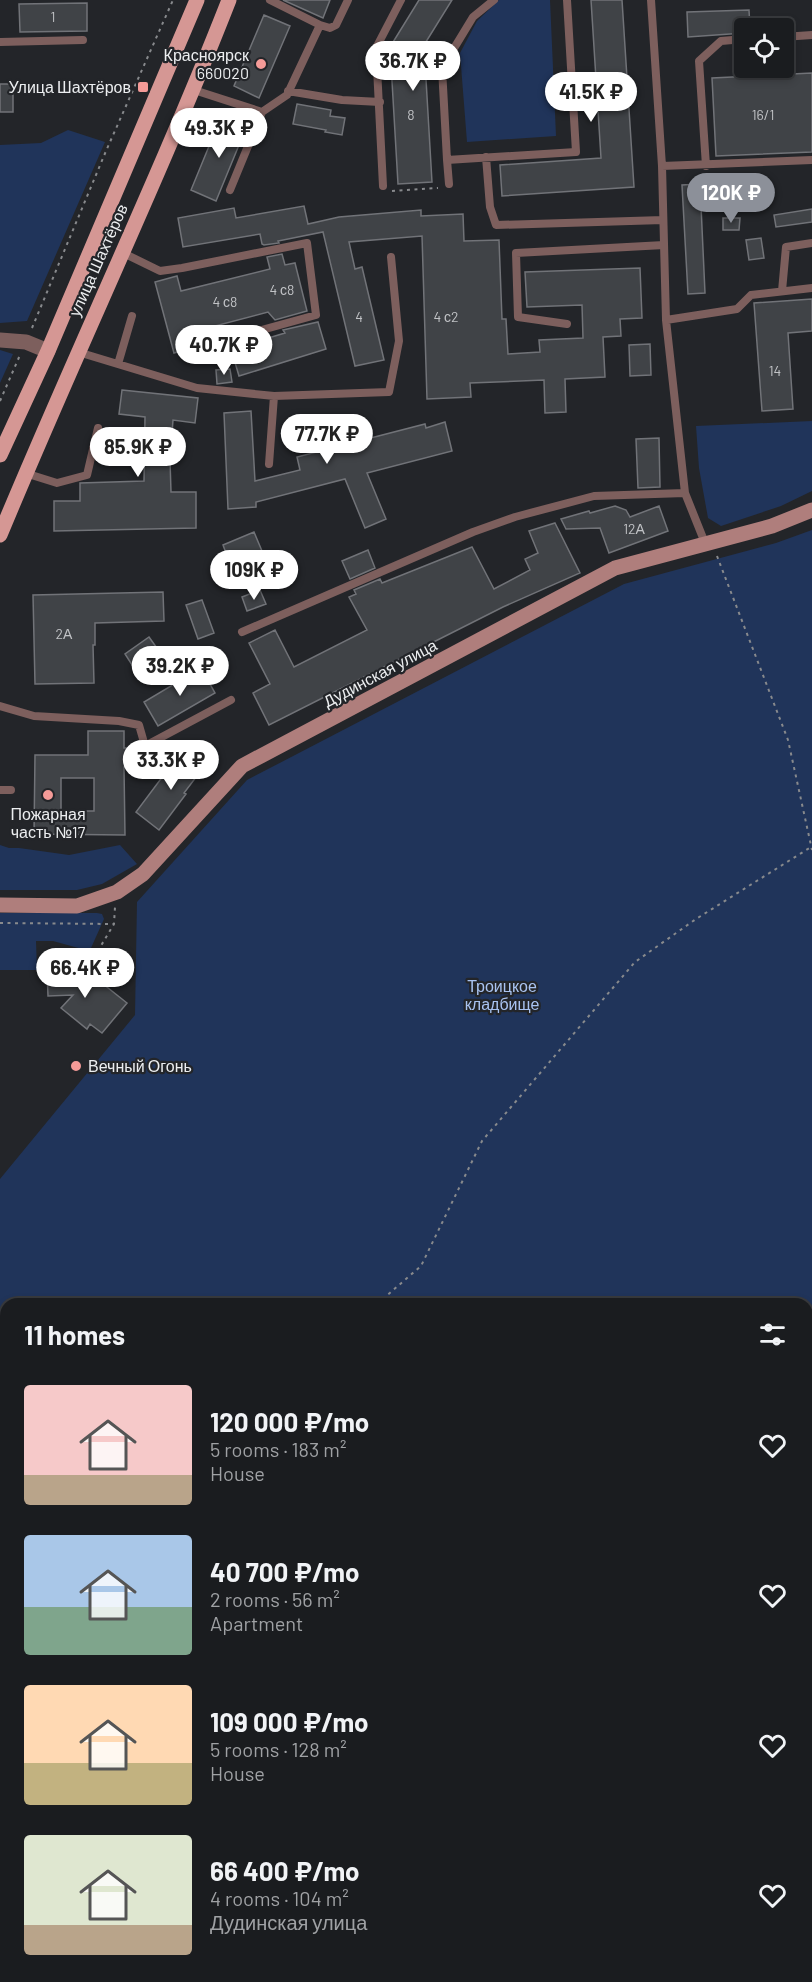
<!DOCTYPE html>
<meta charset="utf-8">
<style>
body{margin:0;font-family:Barlow,sans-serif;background:#27292c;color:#f1f3f6;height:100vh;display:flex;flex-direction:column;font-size:22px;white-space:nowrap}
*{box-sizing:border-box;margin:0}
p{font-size:20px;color:#9fa1a4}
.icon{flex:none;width:33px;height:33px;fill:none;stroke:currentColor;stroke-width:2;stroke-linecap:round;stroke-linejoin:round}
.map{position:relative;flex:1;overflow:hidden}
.details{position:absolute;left:0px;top:1298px;width:813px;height:686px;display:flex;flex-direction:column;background:#1a1c1f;border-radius:18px 18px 0 0;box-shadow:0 3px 9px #0003,0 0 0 2px #383a3d}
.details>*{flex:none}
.controls{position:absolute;left:734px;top:18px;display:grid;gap:12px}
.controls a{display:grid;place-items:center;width:60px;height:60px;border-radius:6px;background:#1a1c1f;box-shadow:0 3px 9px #0003,0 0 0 2px #383a3d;font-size:30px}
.price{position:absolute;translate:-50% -51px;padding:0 14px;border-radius:21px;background:#fff;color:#222;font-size:20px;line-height:39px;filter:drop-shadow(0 2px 3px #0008)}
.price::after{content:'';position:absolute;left:50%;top:36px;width:18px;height:14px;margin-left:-9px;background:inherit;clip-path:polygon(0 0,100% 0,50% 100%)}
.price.on{background:#8c9099;color:#fff}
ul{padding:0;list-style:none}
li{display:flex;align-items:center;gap:18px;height:150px;padding:0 24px}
li span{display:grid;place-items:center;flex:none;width:168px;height:120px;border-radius:6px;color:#555}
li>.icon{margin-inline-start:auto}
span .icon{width:72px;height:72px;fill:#fffc;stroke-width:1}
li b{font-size:26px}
h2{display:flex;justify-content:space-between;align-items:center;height:72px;padding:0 24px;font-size:26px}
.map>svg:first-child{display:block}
.green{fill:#20345a}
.building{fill:#404347;stroke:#717378;stroke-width:1.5;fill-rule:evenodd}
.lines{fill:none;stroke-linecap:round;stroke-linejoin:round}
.path{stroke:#888a8d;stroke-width:2;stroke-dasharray:3 4.5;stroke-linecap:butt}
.lane{stroke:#7d5f5d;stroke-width:8}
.street{stroke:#7d5f5d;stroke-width:15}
.secondary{stroke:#af7e7c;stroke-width:15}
.primary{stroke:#d59794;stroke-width:15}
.poi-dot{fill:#f59b98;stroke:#232529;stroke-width:2}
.labels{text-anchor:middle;stroke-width:4.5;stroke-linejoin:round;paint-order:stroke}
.number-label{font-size:14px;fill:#c1c3c6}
.poi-label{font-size:16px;fill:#eceef0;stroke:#232529;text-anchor:end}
.street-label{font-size:16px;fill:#eceef0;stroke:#232529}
.park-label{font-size:16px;fill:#a9c3f1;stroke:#232529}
</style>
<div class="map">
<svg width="812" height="1982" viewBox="0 0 812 1982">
<rect width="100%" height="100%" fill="#232529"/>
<path class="green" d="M499,0H550L556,136L467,142L460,53L477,21Z
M68,130L105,142L27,321L0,323V145L41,143Z
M0,350L13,354L0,383Z
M812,421V491L781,506L721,526L708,518L699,468L696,426Z
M812,530V1618L807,1620V1304H6V1753L0,1751V1179L135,1015L137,902L247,780L624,584L776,543Z
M0,845L9,848H19L69,855L120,845L137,864L102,884L77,890H0Z
M0,913H97L102,914L104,919L91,948L82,949L53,941H36L37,970H0Z
M0,1780L6,1782V1868L0,1869Z
M6,1891V1929L2,1928L0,1933V1892Z
M323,1977H543L554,1982H336Z"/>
<path class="building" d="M283,0H330L323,18Z
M419,0H452L424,45L432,182L398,184L390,47Z
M591,0H622L634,187L502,196L500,165L601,158Z
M87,3V31L20,32L19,4Z
M749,10L750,28H744V33L688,37L687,12Z
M264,15L290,26L259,98L234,86Z
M812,73V152L716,156L712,78Z
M0,84H13V112H0Z
M297,104L331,110L330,116L345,118L342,135L325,132L326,130L293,124Z
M221,117L246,128L216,201L191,190Z
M700,184L705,293L688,294L682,185Z
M304,206L308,224L339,217L421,210V216L463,214L464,241L499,240L502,319H506L508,354L540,352L539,340L583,338L582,305L527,307L525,272L640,268L642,318L620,319L621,336L603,337L605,377L565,379L566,412L545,413L544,380L470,383L471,397L427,399L422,236L349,242L355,269L362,267L384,360L355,366L323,232L278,241L279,243L264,245L262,244L260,234L183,247L178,218L234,208L236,218Z
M812,209V222L776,227L774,215Z
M723,218H740L739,230H723Z
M761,238L764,258L749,260L746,240Z
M282,254L285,265L295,263L307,311L275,320L268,312L192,332L196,347L174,353L155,282L177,276L181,291L270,269L267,257Z
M812,299V331L788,333L793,409L762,411L754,303Z
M318,322L326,349L239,376L231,349L285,333L283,330Z
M650,344L651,375L630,376L629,345Z
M230,369L232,382L217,384L216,370Z
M122,390L198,398L195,423L173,420L170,460L171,492H196V528L54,531V501H80V483L144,481L145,417L119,414Z
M251,411L255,481L300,470L297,457L425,424L426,428L445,422L452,451L367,473L386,519L365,528L345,479L256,502V507L228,509L224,413Z
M659,438L660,487L638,488L636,439Z
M615,506L626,510L630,517L659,506L668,531L609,553L600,528L566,529L561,519L589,511L590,513Z
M555,523L580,573L503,607L269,725L253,693L270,684L249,643L275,630L294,667L367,630L349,597L356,594L354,590L380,579L382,583L472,547L494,589L530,570L525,559L538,553L529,531Z
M254,532L262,551L230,564L223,545Z
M368,550L375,568L350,579L342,561Z
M260,590L266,604L247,611L242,597Z
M163,592L164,621L95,623V645H93L94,683L35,684L33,595Z
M202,600L214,633L198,639L186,605Z
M149,637L159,651L155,653L159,658L143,669L139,665L134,668L125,654Z
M201,668L215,693L158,726L144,702Z
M88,731H124V748H130V767H124L125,835L34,834L35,755H88ZM61,778H94V811H61Z
M187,750L206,764L184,793L186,794L159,830L136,812L163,776L166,778Z
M67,968L83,981L87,977L95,983L98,980L127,1003L102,1033L90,1024L87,1029L61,1008L73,995L48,996L47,969Z"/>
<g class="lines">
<path class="path" d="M392,191L438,188
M32,328L106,151L173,0
M0,401L20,355
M717,556L788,740L812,850
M0,923L114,924
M90,964L114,924L115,907
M377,1304L421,1266L482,1141L635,962L696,919L811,847
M807,1929L812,1928"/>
<path class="lane" d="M270,0L320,25L330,28L336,25L348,0
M494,0L473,17L442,68L447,160L576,152L567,0
M651,0L662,166L666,320L685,493L705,543
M783,37L812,35
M0,42L83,40
M194,90L262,112L287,95L320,25
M288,91L342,100L380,102
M486,157L490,207L496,225L663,220
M447,160L449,184
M662,166L812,160
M706,166L699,61L721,41L744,39
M383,186L376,48L401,0
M230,190L262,112
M121,252L160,271L182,268L307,243L316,315L225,340
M782,291L786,247L812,243
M666,320L737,309L751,295L812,288
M567,324L518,317L516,253L664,245
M78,352L197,388L274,396L389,392L399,341L391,257
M118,364L132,316
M269,464L274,396
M25,473L57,483L87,475L98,428
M242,632L473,532L515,517L594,496L685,493
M0,706L34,716L119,721L139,725L145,746L231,700
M0,790H11
M0,1626L6,1625
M807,1755L809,1748
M807,1914L812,1901
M779,1982L781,1977"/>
<path class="street" d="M0,340L26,342L48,351
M807,1677L812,1674
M0,1765L6,1767
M0,1881L6,1880
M0,1950L6,1951
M119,1977L140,1982
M277,1977L291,1982
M603,1977L615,1982
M180,1982L185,1977"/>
<path class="secondary" d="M0,905L77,906L117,892L143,874L242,766L615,568L772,526L812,510"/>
<path class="primary" d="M0,455L48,351L197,0
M0,535C74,356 158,181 229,0"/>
</g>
<g class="poi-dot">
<circle cx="261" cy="64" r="6"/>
<rect x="137" y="81" width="12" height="12" rx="3"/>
<circle cx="48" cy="795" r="6"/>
<circle cx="76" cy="1066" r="6"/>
</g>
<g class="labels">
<g class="number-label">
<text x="53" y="22">1</text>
<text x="411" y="120">8</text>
<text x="763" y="120">16/1</text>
<text x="282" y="295">4 с8</text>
<text x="225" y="307">4 с8</text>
<text x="359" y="322">4</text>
<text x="446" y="322">4 с2</text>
<text x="775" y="376">14</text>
<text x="634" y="534">12А</text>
<text x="64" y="639">2А</text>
</g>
<g class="poi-label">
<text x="249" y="61">Красноярск<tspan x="249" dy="18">660020</tspan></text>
<text x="131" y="93">Улица Шахтёров</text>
<text x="48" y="820" text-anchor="middle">Пожарная<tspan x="48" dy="18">часть №17</tspan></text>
<text x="88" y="1072" text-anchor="start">Вечный Огонь</text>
</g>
<g class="street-label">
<text transform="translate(98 260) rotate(-66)" y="6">улица Шахтёров</text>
<text transform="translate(380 673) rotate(-28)" y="6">Дудинская улица</text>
</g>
<g class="park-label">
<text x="502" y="992">Троицкое<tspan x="502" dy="18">кладбище</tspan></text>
</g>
</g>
</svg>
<div class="controls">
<a><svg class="icon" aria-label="locate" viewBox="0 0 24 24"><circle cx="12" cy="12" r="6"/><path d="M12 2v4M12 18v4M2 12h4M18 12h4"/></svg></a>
</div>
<b class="price" style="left:413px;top:92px">36.7K ₽</b>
<b class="price" style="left:591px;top:123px">41.5K ₽</b>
<b class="price" style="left:219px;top:159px">49.3K ₽</b>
<b class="price on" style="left:731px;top:224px">120K ₽</b>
<b class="price" style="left:224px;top:376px">40.7K ₽</b>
<b class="price" style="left:327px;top:465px">77.7K ₽</b>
<b class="price" style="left:138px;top:478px">85.9K ₽</b>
<b class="price" style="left:254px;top:601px">109K ₽</b>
<b class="price" style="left:180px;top:697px">39.2K ₽</b>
<b class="price" style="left:171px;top:791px">33.3K ₽</b>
<b class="price" style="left:85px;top:999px">66.4K ₽</b>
<section class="details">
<h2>11 homes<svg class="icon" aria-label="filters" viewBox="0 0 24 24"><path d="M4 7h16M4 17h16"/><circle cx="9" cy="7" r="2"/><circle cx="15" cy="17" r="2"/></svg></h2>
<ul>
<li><span style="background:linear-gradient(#f6c9c9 75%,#b9a48a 0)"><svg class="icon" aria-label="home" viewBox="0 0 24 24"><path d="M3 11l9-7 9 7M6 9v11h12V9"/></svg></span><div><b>120 000 ₽/mo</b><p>5 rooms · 183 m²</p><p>House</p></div><svg class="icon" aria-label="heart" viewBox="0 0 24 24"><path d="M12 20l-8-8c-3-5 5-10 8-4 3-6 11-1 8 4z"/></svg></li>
<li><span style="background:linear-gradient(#a9c7e8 60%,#7fa58c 0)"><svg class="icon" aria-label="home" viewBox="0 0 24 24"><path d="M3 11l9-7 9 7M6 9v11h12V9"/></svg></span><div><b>40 700 ₽/mo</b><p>2 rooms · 56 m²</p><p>Apartment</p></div><svg class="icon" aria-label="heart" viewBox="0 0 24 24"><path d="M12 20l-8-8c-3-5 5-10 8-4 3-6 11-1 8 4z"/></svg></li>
<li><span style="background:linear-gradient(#ffd9b3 65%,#c2b280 0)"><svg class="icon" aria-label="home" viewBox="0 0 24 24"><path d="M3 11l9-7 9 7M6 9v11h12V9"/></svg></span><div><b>109 000 ₽/mo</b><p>5 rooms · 128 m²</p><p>House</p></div><svg class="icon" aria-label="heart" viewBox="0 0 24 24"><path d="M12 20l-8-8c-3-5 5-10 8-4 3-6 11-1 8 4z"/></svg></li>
<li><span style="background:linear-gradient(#dfe7d0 75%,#b9a48a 0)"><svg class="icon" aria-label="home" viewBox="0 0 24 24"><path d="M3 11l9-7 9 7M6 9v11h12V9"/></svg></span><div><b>66 400 ₽/mo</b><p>4 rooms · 104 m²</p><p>Дудинская улица</p></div><svg class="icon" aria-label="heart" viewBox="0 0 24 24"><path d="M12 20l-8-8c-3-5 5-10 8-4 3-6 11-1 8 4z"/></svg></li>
</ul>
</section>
</div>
